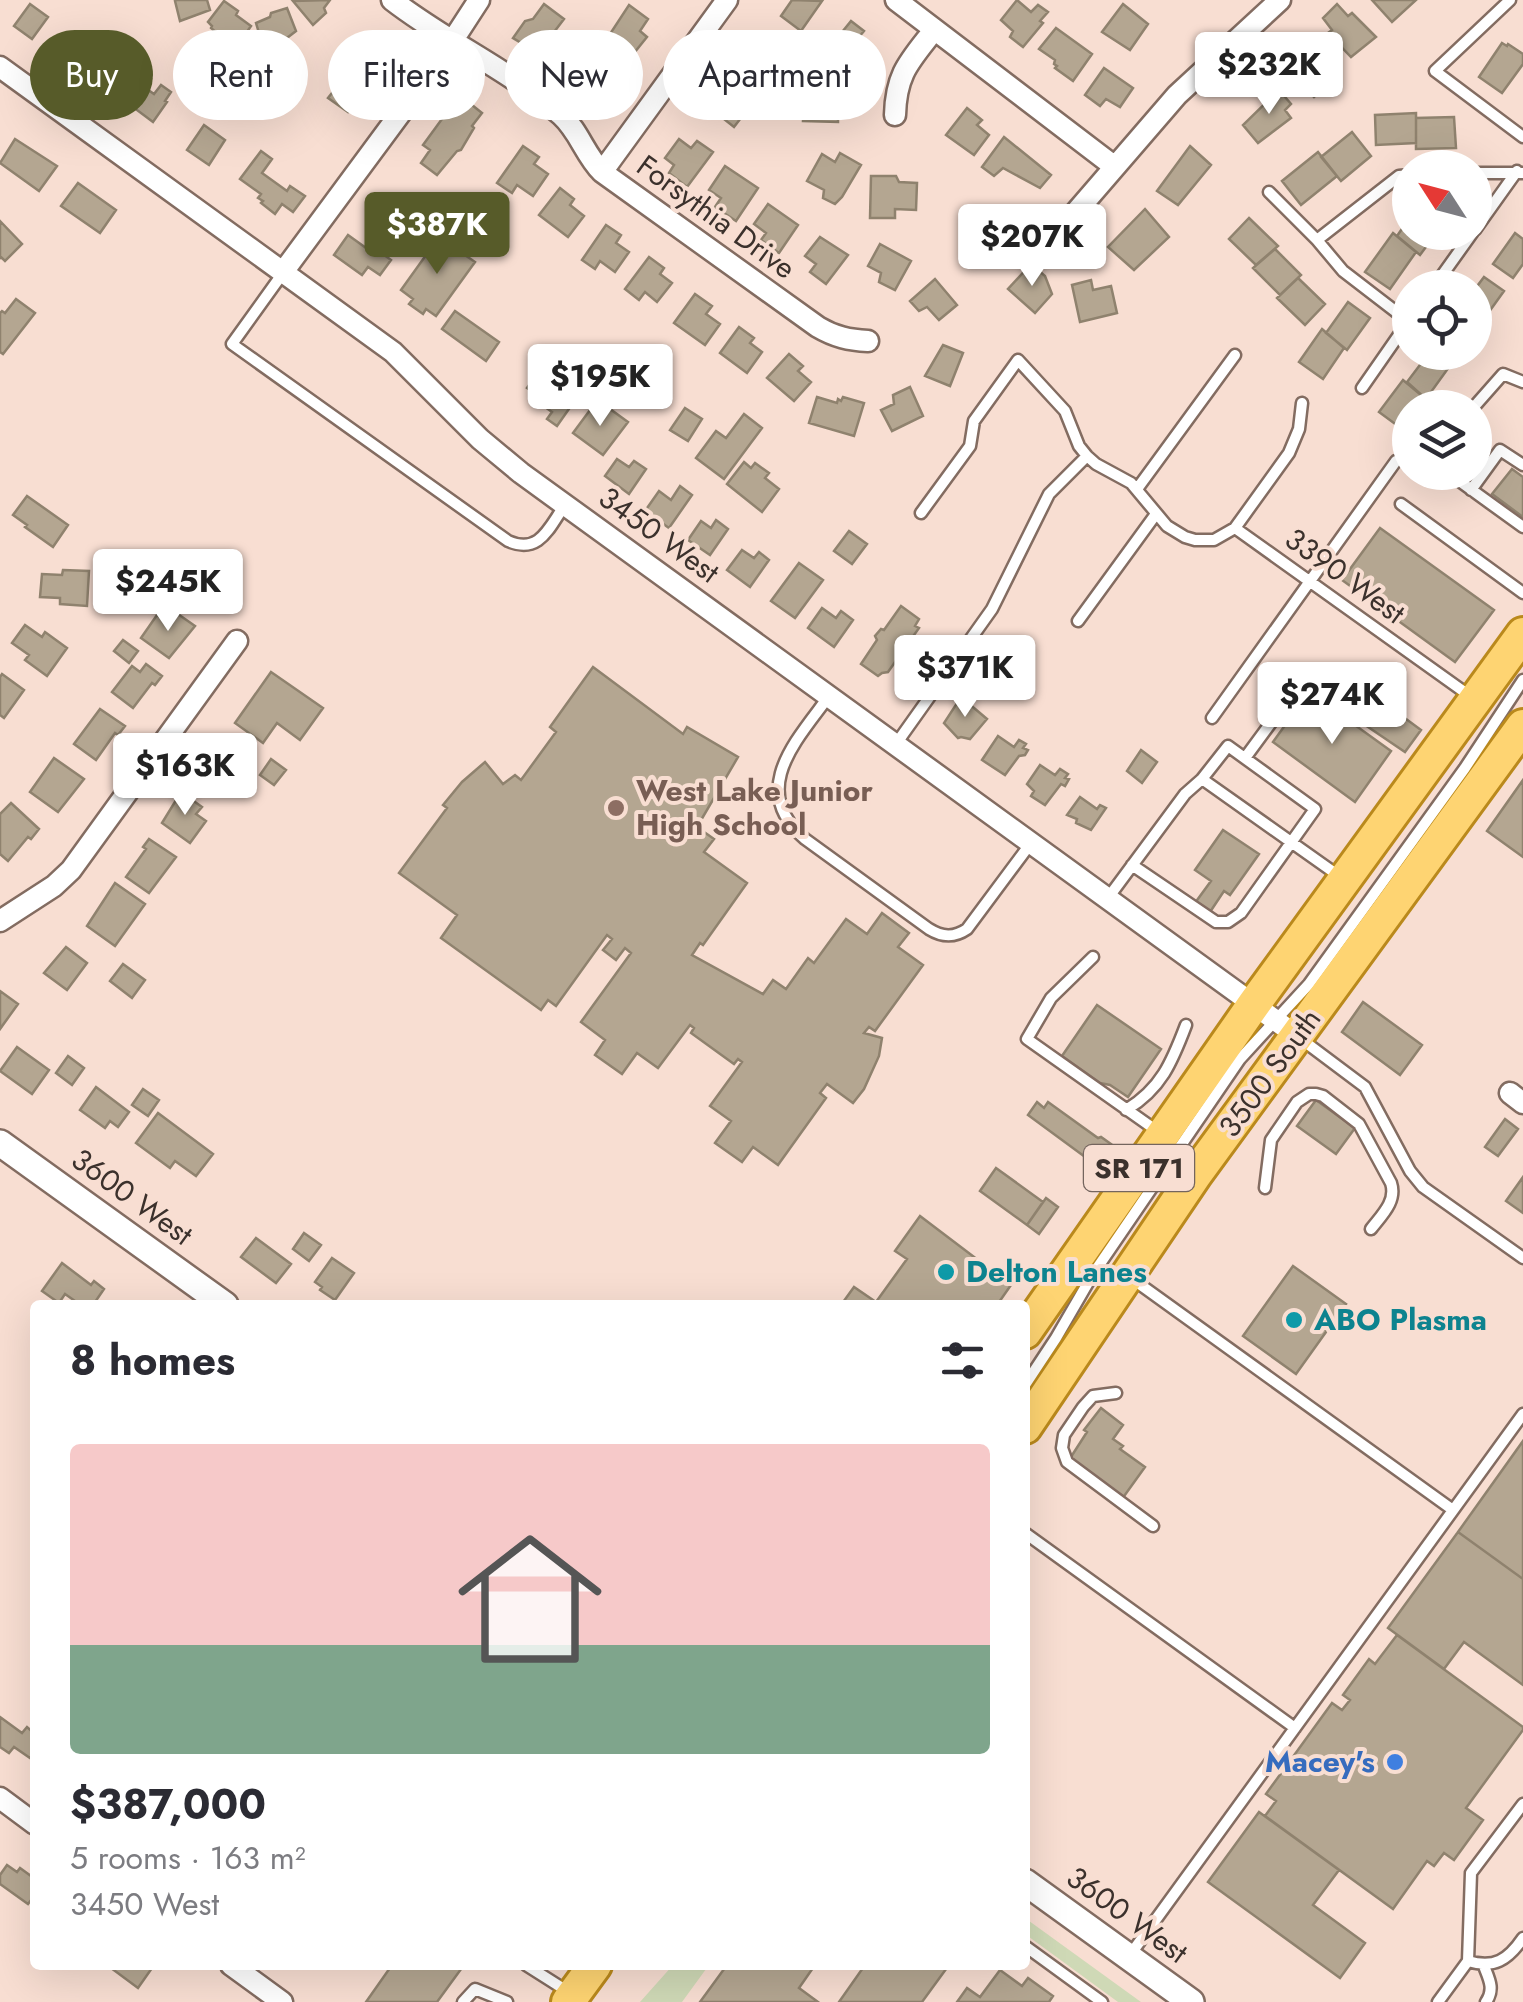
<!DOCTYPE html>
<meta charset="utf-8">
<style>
body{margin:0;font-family:Jost,sans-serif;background:#f7f7f7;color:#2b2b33;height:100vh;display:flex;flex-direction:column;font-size:38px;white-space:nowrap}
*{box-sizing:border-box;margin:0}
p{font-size:32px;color:#7c7c81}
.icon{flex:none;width:55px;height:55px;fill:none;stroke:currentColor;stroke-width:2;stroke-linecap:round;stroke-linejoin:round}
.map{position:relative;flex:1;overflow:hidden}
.details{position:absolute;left:30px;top:1300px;width:1000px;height:670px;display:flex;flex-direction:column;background:#fff;border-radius:10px;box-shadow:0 10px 40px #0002}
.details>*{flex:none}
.top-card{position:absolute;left:30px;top:30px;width:1000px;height:90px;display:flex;gap:20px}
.needle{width:65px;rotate:306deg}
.fabs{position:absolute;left:1392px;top:150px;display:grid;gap:20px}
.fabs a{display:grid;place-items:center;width:100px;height:100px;border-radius:50%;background:#fff;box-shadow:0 10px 40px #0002;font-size:50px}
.price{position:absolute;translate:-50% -85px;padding:0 22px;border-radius:10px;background:#fff;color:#222;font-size:32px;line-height:65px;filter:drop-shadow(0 2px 5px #0008)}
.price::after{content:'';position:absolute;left:50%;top:60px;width:30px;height:22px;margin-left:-15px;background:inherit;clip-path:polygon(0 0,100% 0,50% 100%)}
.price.current{background:#575b29;color:#fff}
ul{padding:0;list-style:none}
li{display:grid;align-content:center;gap:20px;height:530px;padding:0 40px}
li+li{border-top:2px solid #e1e1e2}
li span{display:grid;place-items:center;height:310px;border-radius:10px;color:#555}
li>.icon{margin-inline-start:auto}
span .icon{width:180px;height:180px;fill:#fffc;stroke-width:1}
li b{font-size:42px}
h2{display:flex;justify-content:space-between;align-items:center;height:120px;padding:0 40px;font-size:42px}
.pill{padding:0 35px;border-radius:45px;background:#fff;box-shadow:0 10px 40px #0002;font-size:35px;line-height:90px}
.pill.current{background:#575b29;color:#fff}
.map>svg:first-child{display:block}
.green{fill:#cfd9b6}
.building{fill:#b4a691;stroke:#8f826e;stroke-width:2.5}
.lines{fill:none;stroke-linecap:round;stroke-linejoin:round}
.service-casing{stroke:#836c61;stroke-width:15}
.minor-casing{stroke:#836c61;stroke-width:25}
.tertiary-casing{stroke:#836c61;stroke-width:30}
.primary-casing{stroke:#ba891c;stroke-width:38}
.service{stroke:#fff;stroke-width:10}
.minor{stroke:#fff;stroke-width:20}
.tertiary{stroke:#fff;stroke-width:25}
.primary{stroke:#fed472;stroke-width:32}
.education-dot{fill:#8d6e63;stroke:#f8ded2;stroke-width:4}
.culture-dot{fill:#0f9aa8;stroke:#f8ded2;stroke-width:4}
.shop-dot{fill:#3f7fe0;stroke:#f8ded2;stroke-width:4}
.labels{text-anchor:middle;stroke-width:8;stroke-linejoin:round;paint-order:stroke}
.shield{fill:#f8ded2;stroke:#74655e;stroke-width:2.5}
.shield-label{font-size:28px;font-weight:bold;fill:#3b312c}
.street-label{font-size:30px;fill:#3b312c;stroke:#f8ded2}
.education-label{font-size:30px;font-weight:bold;fill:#785e54;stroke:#f8ded2;text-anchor:start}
.culture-label{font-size:30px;font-weight:bold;fill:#0d838f;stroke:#f8ded2;text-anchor:start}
.shop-label{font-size:30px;font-weight:bold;fill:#366cbe;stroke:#f8ded2;text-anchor:end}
</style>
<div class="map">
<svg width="1523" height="2002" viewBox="0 0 1523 2002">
<rect width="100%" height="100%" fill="#f8ded2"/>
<path class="green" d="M1025,1918L1141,2002H1118L1025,1934Z
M673,1965H709L682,2002H640Z"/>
<path class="building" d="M177,0H207L210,10L180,21L175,1Z
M330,0L324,8L326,13L313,25L293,1Z
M792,0L822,1L801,31L781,16Z
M1017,0L1031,12L1038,5L1048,12L1040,21L1043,23L1023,47L1010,37L1013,31L1001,20Z
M1372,0H1416L1392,22Z
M224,1L238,11L236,15L251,26L231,55L212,42L218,34L211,28L212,26L208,22Z
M30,4L48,17L32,39L14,26Z
M544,4L564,19L538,53L513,38L525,21L533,19Z
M1123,4L1148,24L1130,50L1102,32Z
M1337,4L1348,16L1352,13L1376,37L1351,57L1328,33L1332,30L1323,18Z
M629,5L648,19L640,31L647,37L634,53L608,37Z
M287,8L296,31L283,41L282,47L265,53L256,23L270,17L271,13Z
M851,21L864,31L859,37L872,48L857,68L830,47Z
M1056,28L1092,54L1073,81L1055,68L1057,66L1054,64L1055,60L1039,49Z
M376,34L394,48L384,61L389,67L363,101L359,98L348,112L328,98L350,70L348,67L352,61H356Z
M74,36L113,64L101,81L91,74L83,85L70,76L74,70L58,58Z
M767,36L787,50L765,80L738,61L749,43L758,47Z
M1502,43L1507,46L1508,44L1523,54V64L1502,93L1479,77Z
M1299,44L1309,56L1315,51L1336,76L1314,97L1289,72L1285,56Z
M597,49L614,59L619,54L633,63L614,89L608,85L599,94L575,76Z
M1104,68L1133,88L1120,107L1106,99L1100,106L1085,95Z
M140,71L151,79L144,87L154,94L161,85L171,92L165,101L167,102L153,122L121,98Z
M729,76L757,97L734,127L714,111L723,100L716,94Z
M805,88H828V102L838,103V122L803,121Z
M1279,90L1291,104L1285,110L1291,118L1258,143L1243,125Z
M467,101L482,113L472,126L474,128L461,150L457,151L437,175L421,163L430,150L423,145L450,108L458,114Z
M967,108L982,120L977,125L989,135L974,155L946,135Z
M1416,113V143L1376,145L1375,115Z
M1454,117L1456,148L1416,149V118Z
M204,125L225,140L209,165L187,150Z
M1352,132L1371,156L1341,181L1321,157Z
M1004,137L1051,175L1040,188L1003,168L994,176L982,167Z
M15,139L57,166L39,191L0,163Z
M679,139L691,148L697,141L713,152L687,187L669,173L674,165L665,158Z
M523,146L539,157L534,164L548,174L533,196L517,185L512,193L497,183Z
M1190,146L1211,165L1178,205L1157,191Z
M261,151L272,159L262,173L287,191L290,186L305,196L293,212L282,204L275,214L261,203L263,201L258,198L261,194L240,179Z
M1318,152L1337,176L1301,205L1282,181Z
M840,153L861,165L842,197L835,204L823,198L824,190L807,181L822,154L835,162Z
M725,166L758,188L736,221L715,207L721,198L709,190Z
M871,176H896L899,182L917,183L916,210L895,209V218H870Z
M78,183L116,210L100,233L61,206Z
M560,188L574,199L570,205L584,216L568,237L539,215Z
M415,196L426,204L431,197L438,202L433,208L437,211L418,236L397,221Z
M768,204L798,225L779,253L761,240L766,233L754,224Z
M1000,207L1010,259L981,261L975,212Z
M1145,209L1169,237L1134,270L1108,247Z
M1410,217V232H1437L1420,255L1397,236Z
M1249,218L1278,246L1256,265L1229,239Z
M0,221L22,244L5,261L1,257L0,259Z
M606,225L621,235L616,243L629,252L615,272L600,261L595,269L582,260Z
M1393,233L1416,252L1390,289L1365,272Z
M1515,233L1523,239V264L1513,278L1493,264Z
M348,235L373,253L376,249L391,260L380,275L368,267L362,275L334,255Z
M439,237L475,262L436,316L426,309L423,314L409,304L413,299L401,290Z
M820,237L848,255L826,284L810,272L816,264L805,256Z
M880,244L911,261L895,290L879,282L881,273L868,266Z
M1275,249L1301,275L1280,295L1253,268Z
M649,257L664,268L660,274L672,283L657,302L645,292L639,300L625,289Z
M1031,264L1045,276L1052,294L1035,313L1008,289Z
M1484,277L1504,291L1481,323L1475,319V289Z
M1298,278L1325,304L1305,325L1277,298Z
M935,279L957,305L939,320L927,307L919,311L910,301Z
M1091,280L1093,290L1111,286L1117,313L1080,322L1072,285Z
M695,294L712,306L706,314L720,324L705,345L674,323Z
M16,299L35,313L3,354L0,352V313L2,311L5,313Z
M1348,302L1370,318L1347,350L1326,333Z
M455,311L499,342L486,361L442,329Z
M739,327L754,338L750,343L762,352L747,373L720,353Z
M1322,329L1344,348L1323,379L1299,362Z
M943,345L963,353L950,386L925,376Z
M1429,353L1449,367L1426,399L1407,382Z
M789,354L803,366L798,371L811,382L794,401L767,378Z
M537,374L559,389L563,385L578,396L557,426L547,419L552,412L534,399L537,395L527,388Z
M1403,380L1421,395L1398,426L1379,412Z
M910,387L923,416L892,431L881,410L894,404L893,395Z
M817,397L837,403L838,399L841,401L843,397L864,403L854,436L809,423Z
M593,406L605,415L610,409L628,422L603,455L573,433Z
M685,408L702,419L688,441L670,430Z
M744,414L762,428L724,479L696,458L716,431L726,438Z
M617,459L629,467L634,461L646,469L629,494L605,476Z
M744,462L751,468L755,463L769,473L765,478L779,489L762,512L727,484Z
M1512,469L1523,477V517L1492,494Z
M680,486L692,495L669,528L645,511L659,491L671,500Z
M27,496L68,525L53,547L25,527L27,525L13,515Z
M716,520L728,529L710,555L688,540L701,521L711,528Z
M1380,528L1494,610L1455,662L1342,580Z
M849,531L867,544L852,564L834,551Z
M742,550L754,558L759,552L769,560L750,587L727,570Z
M799,563L823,580L795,618L771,601Z
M63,570L89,571L87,606L60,604V598L40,597L42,574L62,575Z
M901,606L919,619L915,626L919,628L888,672L882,673L878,676L861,664L877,640L875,636L881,629L884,630Z
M822,608L836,618L841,611L853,620L834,647L808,628Z
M175,612L195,626L169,658L141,638L157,615L168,623Z
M25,625L42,637L45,632L67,648L47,676L25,660L29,655L12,643Z
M123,640L138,651L129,663L114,651Z
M146,664L162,676L155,685L152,683L133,708L112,692L132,666L140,672Z
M593,667L683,734L687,727L738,757L697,827L714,839L704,852L747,883L703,945L700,943L692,955L763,994L773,980L786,989L808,958L814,963L846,919L867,934L882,913L909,933L898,947L923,965L875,1031L869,1027L864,1033L882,1038L879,1056L864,1089L853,1103L827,1084L820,1093L826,1098L778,1165L753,1147L742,1162L715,1143L731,1121L710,1106L742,1062L738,1059L734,1064L691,1033L694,1028L690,1025L658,1068L637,1053L622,1074L595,1055L605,1040L581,1022L631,953L625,948L616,960L603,950L612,939L607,935L556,1006L548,1000L541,1010L441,938L457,915L399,873L447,808L443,805L462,782L485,762L503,784L515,775L521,780L556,732L550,727Z
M271,672L323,708L300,740L277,723L263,743L235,723Z
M2,674L24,690L4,718L0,715V677Z
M1309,692L1391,751L1355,802L1273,742Z
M1357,692L1371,702L1375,696L1421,730L1405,752L1343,710Z
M961,697L987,719L970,739L961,737L958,738L944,723Z
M100,709L125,726L118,735L115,733L96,760L74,744Z
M998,736L1014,747L1019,740L1026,744L1023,748L1028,750L1025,755L1019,756L1005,775L982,760Z
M220,737L251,758L244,766L249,769L236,786L228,781L221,791L198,775L216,749L213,746Z
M1141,750L1157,762L1142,783L1127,771Z
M54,758L84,779L58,812L30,792Z
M271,759L286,770L274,785L260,775Z
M1040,765L1055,775L1060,769L1068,774L1065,778L1069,779L1065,786L1061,784L1045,805L1031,796L1034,791L1027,784Z
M1523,780V857L1487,831Z
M181,792L202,807L196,814L206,821L190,843L162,823Z
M1080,797L1097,809L1100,805L1106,808L1091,830L1076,823L1077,819L1067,815Z
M11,803L39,829L31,839L28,837L8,861L0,854V814Z
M1223,830L1259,854L1230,895L1224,891L1210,912L1195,903L1211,881L1195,870Z
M149,839L176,857L149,893L126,877L146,849L143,847Z
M115,883L145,904L115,946L87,926Z
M66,947L87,963L67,990L44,973Z
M123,964L145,980L132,998L110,981Z
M0,991L18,1004L0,1029Z
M1363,1002L1422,1045L1400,1075L1342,1032Z
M1097,1005L1161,1049L1128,1097L1110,1085L1100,1083L1062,1056Z
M17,1047L49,1070L32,1094L0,1071Z
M68,1056L84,1068L72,1085L56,1073Z
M96,1087L129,1112L118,1127L110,1121L105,1128L80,1110Z
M143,1089L159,1100L148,1116L132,1105Z
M1316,1100L1355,1128L1336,1154L1297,1126Z
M1037,1102L1044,1108L1048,1102L1098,1138L1101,1137L1111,1144L1096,1165L1028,1115Z
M158,1113L213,1154L196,1176L175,1161L170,1168L136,1143Z
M1505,1119L1518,1129L1498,1156L1485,1147Z
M996,1168L1043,1202L1027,1225L980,1191Z
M1523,1177V1213L1506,1201Z
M1046,1198L1058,1207L1039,1234L1027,1225Z
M920,1216L1011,1285L997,1305H841L854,1287L876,1302L907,1259L895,1251Z
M304,1233L321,1245L309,1261L293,1249Z
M256,1238L291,1264L276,1283L241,1257Z
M332,1258L354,1273L335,1300L320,1290L322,1287L315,1282Z
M62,1263L91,1285L94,1281L104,1289L93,1305H72L75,1301L65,1294L59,1303L42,1291Z
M1293,1266L1346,1304L1296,1374L1243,1336Z
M1101,1408L1123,1425L1113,1439L1123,1446L1120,1449L1145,1467L1122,1499L1069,1460L1087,1432L1084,1430Z
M1523,1441V1579L1458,1532Z
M1458,1532L1523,1579V1685L1464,1642L1444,1669L1388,1628Z
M1397,1635L1523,1727V1730L1466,1808L1483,1820L1454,1860L1444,1853L1434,1866L1427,1861L1393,1909L1265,1816L1276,1801L1266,1794L1332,1703L1342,1710L1350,1700L1343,1695L1369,1659L1375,1664Z
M0,1717L22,1733L27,1727L35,1734V1751L30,1758L14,1747L9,1753L0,1747Z
M1259,1812L1339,1870L1313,1905L1365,1943L1340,1978L1208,1882Z
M7,1865L17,1872L20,1868L35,1879V1895L28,1904L0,1884V1875Z
M107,1965H148L152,1968L138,1988Z
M392,1965H464L437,2002H366Z
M727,1965H815L799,1988L818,2002H700Z
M865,1965H949L922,2002H839Z
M1000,1970L1022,1986L1028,1978L1053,1996L1049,2002H957L967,1988L980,1997Z"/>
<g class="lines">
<g class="service-casing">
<path id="service" d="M1510,0L1435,71L1523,137
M1475,173H1522
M1269,192L1317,240L1343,271L1408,321
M1475,230L1517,171
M1317,240L1399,176L1410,175
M283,273L232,344L508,541C540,555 549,527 565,505
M1433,288L1473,232
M1362,388L1410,319
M1473,408L1503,374L1523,382
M1447,472L1523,527
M1137,489L1235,355
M1471,490L1500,450L1523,465
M1401,504L1523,593
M921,513L970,446L974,421L1018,360L1065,411L1079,446L1087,456L1096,464L1131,483L1167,526L1185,537L1195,540H1214L1235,528L1289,453L1299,429L1302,403
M1235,528L1470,696
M1078,621L1156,514
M829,696C796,741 748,790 805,839L929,929C942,937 954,938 967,929L1031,843
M1212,718L1396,461
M896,744L992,609L1049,494L1087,456
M1245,758L1284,705
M1132,865L1216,922H1228L1241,913L1315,809L1228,746L1202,779
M1108,898L1185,794L1202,779L1339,876
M1093,957L1051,998L1027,1039L1160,1133
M1301,1039L1365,1087L1410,1171L1423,1187L1523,1258
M1126,1110C1161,1089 1172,1062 1186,1025
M1265,1188L1271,1140L1297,1102L1309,1094H1316L1323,1096L1359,1124L1391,1183C1397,1201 1382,1215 1371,1229
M1131,1278L1453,1510
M1025,1385L1056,1338L1093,1274L1240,1059L1309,984L1465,768L1523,680
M1116,1393L1093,1396L1083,1407L1064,1435L1062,1448L1067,1462L1153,1526
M1025,1533L1295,1728
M1025,1946L1102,2002
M1130,1955L1523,1414
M1468,1961C1494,1969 1508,1960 1523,1938
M526,1965L567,1991
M1484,1966C1489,1979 1495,1989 1486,2002
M463,2002L475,1989L507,2002
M1438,2002L1468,1961L1471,1873L1523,1804"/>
</g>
<g class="minor-casing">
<path id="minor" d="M392,0C446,42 510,70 561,115C579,131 585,155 602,172L818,327C835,337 849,340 868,341
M896,0L1115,167
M0,67L393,352L480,439L521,473L1297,1036
M895,115C896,73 910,61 934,30
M602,172L727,0
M1070,219L1177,95L1280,0
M283,272L442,57L479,0
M0,921L54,886L71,870L237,641
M1510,1093L1523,1103
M0,1798L35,1824
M231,1965L282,2002"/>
</g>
<g class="tertiary-casing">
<path id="tertiary" d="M0,1143L225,1305
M1025,1882L1191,2002"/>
</g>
<g class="primary-casing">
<path id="primary" d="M1025,1332L1254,1004L1523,634
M1025,1427L1195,1175L1523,726
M568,2002L595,1965"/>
</g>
<use href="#service" class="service"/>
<use href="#minor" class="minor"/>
<use href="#tertiary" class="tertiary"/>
<use href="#primary" class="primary"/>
</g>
<circle class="education-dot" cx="616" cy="808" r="10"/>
<g class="culture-dot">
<circle cx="946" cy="1272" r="10"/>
<circle cx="1294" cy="1320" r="10"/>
</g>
<circle class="shop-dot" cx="1395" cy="1762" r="10"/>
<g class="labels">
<rect class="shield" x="1084" y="1145" width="110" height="46" rx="8"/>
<g class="shield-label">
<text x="1139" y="1178">SR 171</text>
</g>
<g class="street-label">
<text transform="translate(716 217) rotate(36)" y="10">Forsythia Drive</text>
<text transform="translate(659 535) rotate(36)" y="10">3450 West</text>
<text transform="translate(1345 576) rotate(36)" y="10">3390 West</text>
<text transform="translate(1270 1073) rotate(-54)" y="10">3500 South</text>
<text transform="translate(132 1197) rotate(36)" y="10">3600 West</text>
<text transform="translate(1127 1915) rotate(36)" y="10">3600 West</text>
</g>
<g class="education-label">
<text x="636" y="801">West Lake Junior<tspan x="636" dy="34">High School</tspan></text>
</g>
<g class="culture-label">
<text x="966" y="1282">Delton Lanes</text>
<text x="1314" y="1330">ABO Plasma</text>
</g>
<g class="shop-label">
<text x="1375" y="1772">Macey's</text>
</g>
</g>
</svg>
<div class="fabs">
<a><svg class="needle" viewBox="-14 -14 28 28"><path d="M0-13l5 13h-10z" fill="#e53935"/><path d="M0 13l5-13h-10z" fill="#7c7c81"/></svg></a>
<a><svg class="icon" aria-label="locate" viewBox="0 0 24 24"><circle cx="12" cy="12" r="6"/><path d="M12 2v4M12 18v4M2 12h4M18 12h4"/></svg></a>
<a><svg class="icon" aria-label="layers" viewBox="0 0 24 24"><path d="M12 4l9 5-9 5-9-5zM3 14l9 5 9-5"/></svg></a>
</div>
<b class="price" style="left:1269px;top:117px">$232K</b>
<b class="price current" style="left:437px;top:277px">$387K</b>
<b class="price" style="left:1032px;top:289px">$207K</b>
<b class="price" style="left:600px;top:429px">$195K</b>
<b class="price" style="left:168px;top:634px">$245K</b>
<b class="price" style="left:965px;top:720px">$371K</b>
<b class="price" style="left:1332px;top:747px">$274K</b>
<b class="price" style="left:185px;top:818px">$163K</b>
<div class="top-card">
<a class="pill current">Buy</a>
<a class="pill">Rent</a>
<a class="pill">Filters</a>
<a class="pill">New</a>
<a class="pill">Apartment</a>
</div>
<section class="details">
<h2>8 homes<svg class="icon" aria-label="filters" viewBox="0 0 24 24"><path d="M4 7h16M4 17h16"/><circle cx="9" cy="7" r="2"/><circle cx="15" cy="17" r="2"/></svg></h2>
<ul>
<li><span style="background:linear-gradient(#f6c9c9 65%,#7fa58c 0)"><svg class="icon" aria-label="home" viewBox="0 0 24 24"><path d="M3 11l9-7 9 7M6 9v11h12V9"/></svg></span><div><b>$387,000</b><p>5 rooms · 163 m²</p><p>3450 West</p></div></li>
</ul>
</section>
</div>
